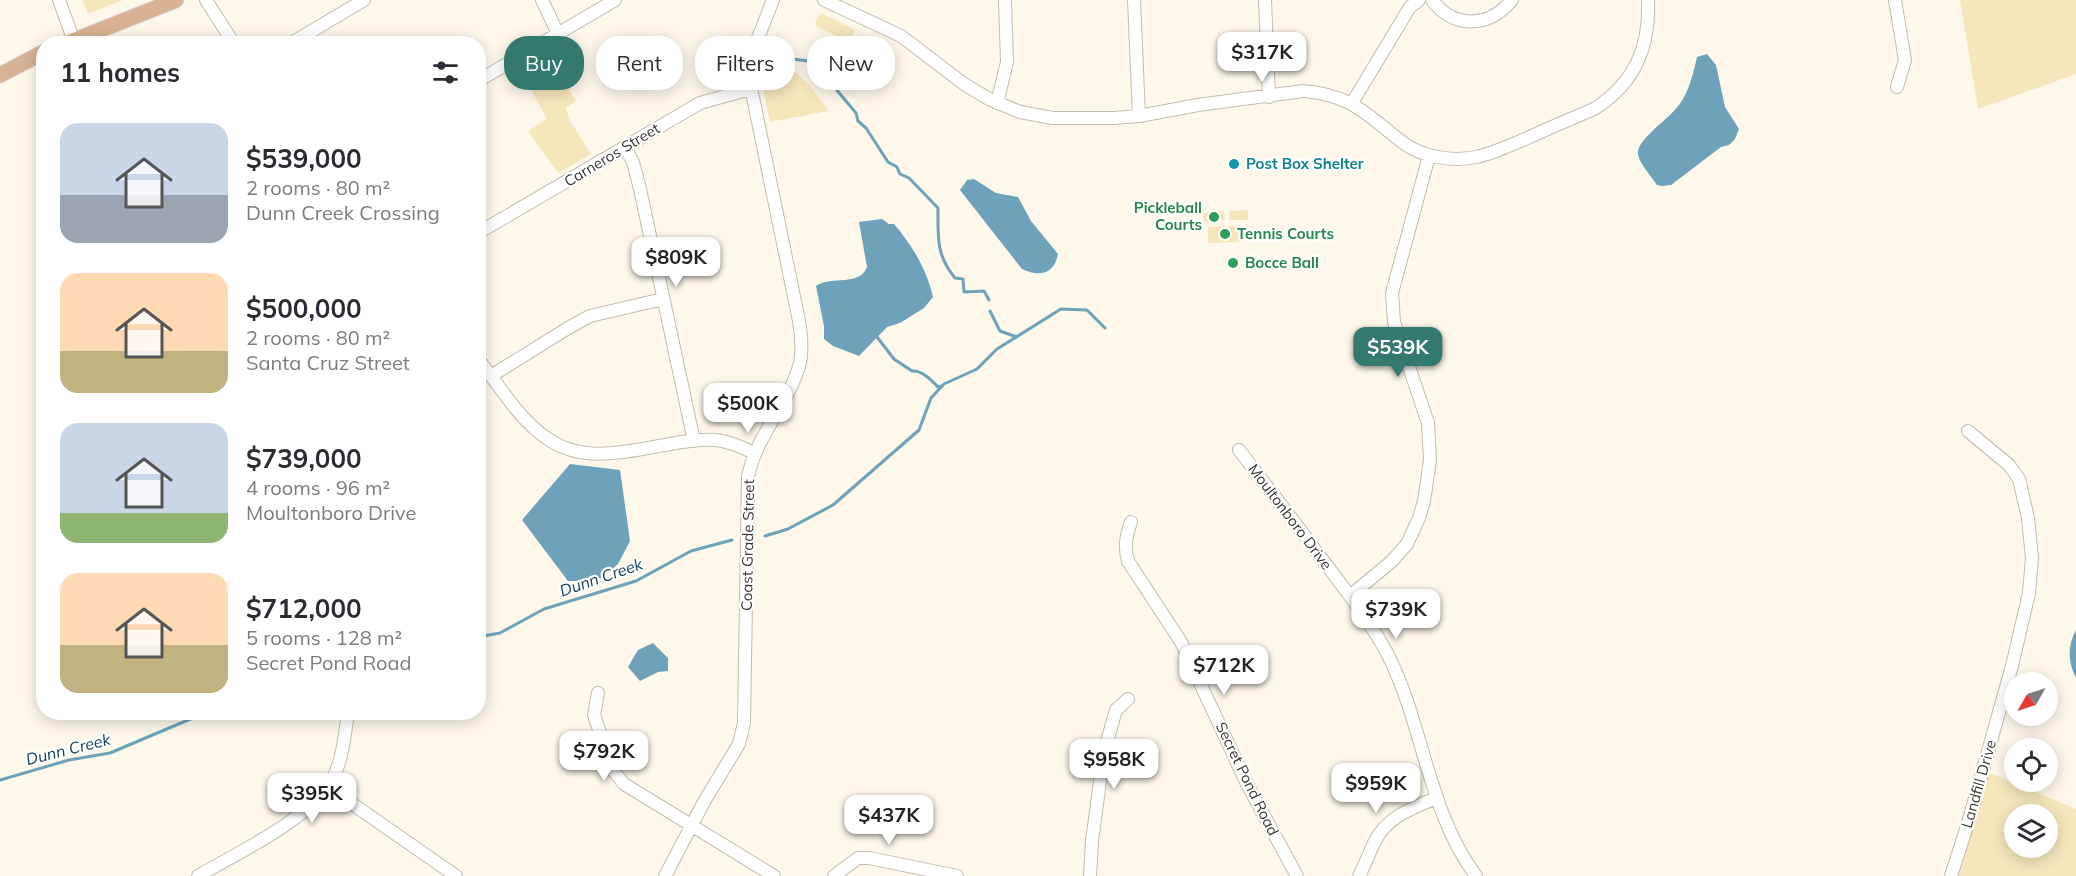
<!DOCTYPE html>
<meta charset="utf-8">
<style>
body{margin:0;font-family:Mulish,sans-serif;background:#f7f7f7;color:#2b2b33;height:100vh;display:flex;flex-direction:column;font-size:22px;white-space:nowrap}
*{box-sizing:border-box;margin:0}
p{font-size:20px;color:#7c7c81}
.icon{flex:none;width:33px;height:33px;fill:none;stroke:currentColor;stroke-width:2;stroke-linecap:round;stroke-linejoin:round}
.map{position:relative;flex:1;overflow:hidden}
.side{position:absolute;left:36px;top:36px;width:450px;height:684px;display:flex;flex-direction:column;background:#fff;border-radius:24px;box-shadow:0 3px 15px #0003}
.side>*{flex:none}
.hud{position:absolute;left:504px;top:36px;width:570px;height:54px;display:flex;gap:12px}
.needle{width:39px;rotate:231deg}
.buttons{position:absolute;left:2004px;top:672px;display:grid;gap:12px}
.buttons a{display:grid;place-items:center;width:54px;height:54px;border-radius:50%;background:#fff;box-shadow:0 3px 15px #0003;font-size:30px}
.price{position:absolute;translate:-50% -51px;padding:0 14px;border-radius:12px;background:#fff;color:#222;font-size:20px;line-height:39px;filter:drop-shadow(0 2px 3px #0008)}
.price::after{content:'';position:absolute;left:50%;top:36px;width:18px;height:14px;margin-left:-9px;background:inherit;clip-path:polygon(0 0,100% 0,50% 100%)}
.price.active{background:#34796d;color:#fff}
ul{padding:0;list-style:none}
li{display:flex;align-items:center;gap:18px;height:150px;padding:0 24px}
li span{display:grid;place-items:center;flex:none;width:168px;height:120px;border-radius:18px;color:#555}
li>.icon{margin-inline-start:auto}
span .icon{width:72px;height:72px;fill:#fffc;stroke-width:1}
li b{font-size:26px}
h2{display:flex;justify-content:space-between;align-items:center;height:72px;padding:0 24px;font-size:26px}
.chip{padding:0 21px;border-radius:24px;background:#fff;box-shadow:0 3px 15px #0003;font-size:21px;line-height:54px}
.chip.active{background:#34796d;color:#fff}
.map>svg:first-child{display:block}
.green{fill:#f7e6bc;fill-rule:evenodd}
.water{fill:#6da2ba}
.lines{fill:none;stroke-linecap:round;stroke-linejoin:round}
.stream{stroke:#6da2ba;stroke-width:3}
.minor-casing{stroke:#c2bcb0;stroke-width:14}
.major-casing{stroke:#dbdbda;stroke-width:17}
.minor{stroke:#fff;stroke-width:12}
.major{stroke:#d8b292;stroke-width:15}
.culture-dot{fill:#0f9aa8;stroke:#fff;stroke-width:2}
.leisure-dot{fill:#2e9e5b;stroke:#fff;stroke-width:2}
.labels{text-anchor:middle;stroke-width:4.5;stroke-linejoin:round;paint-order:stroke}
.street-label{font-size:15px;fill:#393732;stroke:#fff}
.culture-label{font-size:15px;font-weight:bold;fill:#0d838f;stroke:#fff;text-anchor:start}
.leisure-label{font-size:15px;font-weight:bold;fill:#27864d;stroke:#fff;text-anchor:start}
.water-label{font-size:16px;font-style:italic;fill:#0f3d4f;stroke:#fff}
</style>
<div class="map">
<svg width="2076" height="876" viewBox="0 0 2076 876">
<rect width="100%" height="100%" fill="#fdf8ea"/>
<path class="green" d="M82,0H123L88,14Z
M1960,0H2076V74L1978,109Z
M821,13L855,30L851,38L845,40L817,27L815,22Z
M549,56L576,101L566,108L569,119L591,154L558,173L528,131L547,119L522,73Z
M764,56C798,68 808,83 829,111L770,122L762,84Z
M1248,210V220H1229V211Z
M1224,211L1225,220L1204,222L1203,213Z
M1243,226V242L1208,243V227Z
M1983,770L2076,809V876H1951ZM2014,814H2048V848H2014Z"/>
<path class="water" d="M1707,54L1716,65L1725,107L1739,129L1735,139L1729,145L1721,147L1671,185L1662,186L1657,185C1652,177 1639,163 1638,154C1636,140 1669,119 1679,105C1689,92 1693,74 1697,57Z
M974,179L996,193L1018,197L1031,221L1058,254C1054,275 1039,277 1022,269L960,190L967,180Z
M882,219L889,224H894C912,245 927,270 933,297L924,308L900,323L887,327L859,356L833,346L824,339V326L816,286C831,275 860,287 867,267L859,222Z
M570,464L620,470L630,541L618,564L602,578L580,581H568L522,520Z
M2076,630V678C2068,662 2067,647 2076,630Z
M653,643L668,658V671L658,672L640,681L628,667L638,650Z"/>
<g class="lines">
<path class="stream" d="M771,46L785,58L808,61L823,69L825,76L856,113L858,121L866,128L888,162L897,167L900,174L909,178L938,208C938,237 936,255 955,278L963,279L964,292L984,291L989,300
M990,311L1000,331L1017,337
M877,337L894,359L912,371C922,370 931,380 938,387L941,386
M765,536L788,529L833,505L919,430L931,398L944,384L977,369L997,349L1061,309L1087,310L1105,328
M478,637L500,633L544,609L636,581L691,551L732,540
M0,780L69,760L110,753L207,712"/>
<g class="minor-casing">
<path id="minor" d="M59,0L75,44
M206,0L234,44
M542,0L558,34
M824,0L901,36L964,84L989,99L1020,112L1053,118H1114L1139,116L1198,105L1303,91C1352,95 1366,114 1402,142C1422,157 1451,162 1476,157C1492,154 1508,146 1523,140C1547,129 1570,119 1594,109C1635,83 1650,47 1648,0
M1134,0L1139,116
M1265,0L1269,97
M1432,0C1454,29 1489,28 1512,0
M1895,0L1905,60L1897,87
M290,44L364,0
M478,81L615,0
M997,103L1007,62L1005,0
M1352,103L1410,7L1419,0
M625,147L633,162L640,189L694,441
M478,233L700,103L750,89
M478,359C500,386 519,420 548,439C597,473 662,437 715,440C729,441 742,447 754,453
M491,376L568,328L590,316L663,299
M1239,450C1266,485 1293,520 1319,555C1343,587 1368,618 1387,653C1424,725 1427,810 1476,876
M1131,522C1126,536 1124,547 1128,561L1181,642L1247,784L1297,876
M1350,596L1392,561L1407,544L1419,518L1424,501L1430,460L1428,423L1394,322L1392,293L1429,156
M598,693L594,715L612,769L624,784L774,876
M328,787L456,876
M198,876C237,853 315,817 334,776C343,757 345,733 348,712
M665,876L705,800L739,744L744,723L748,477C756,435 789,404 800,363C803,347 801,331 798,316L749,78L752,53L773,0
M834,876L858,858H869L957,876
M1090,876L1092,841L1104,752L1116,710L1128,699
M1359,876C1365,865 1369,853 1375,841C1387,817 1412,808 1436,798
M1951,876L1968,823L2012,666L2029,593L2032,558L2028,518L2019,479L2009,465L1968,431"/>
</g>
<g class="major-casing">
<path id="major" d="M65,44L176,0
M0,75L44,52"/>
</g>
<use href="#minor" class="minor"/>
<use href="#major" class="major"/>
</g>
<circle class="culture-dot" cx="1234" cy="164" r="6"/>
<g class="leisure-dot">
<circle cx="1214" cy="217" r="6"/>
<circle cx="1225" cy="234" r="6"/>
<circle cx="1233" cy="263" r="6"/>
</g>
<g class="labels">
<g class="street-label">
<text transform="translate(612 155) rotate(-31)" y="5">Carneros Street</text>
<text transform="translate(1290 517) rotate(53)" y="5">Moultonboro Drive</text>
<text transform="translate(748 545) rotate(-89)" y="5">Coast Grade Street</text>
<text transform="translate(1247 779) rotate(64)" y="5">Secret Pond Road</text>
<text transform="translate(1979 784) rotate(-74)" y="5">Landfill Drive</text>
</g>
<g class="culture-label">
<text x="1246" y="169">Post Box Shelter</text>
</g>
<g class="leisure-label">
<text x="1202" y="213" text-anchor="end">Pickleball<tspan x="1202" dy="17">Courts</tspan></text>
<text x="1237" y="239">Tennis Courts</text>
<text x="1245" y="268">Bocce Ball</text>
</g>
<g class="water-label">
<text transform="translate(601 577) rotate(-19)" y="6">Dunn Creek</text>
<text transform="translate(68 749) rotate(-14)" y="6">Dunn Creek</text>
</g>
</g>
</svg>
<div class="buttons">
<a><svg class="needle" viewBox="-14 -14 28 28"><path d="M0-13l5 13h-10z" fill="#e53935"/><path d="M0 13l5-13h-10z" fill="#7c7c81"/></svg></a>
<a><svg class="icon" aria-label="locate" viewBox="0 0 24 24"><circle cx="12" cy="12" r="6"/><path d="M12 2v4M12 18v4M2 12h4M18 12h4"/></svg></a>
<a><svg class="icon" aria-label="layers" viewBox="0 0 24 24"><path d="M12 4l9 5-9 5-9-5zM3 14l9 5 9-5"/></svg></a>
</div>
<b class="price" style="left:1262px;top:83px">$317K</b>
<b class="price" style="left:676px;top:288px">$809K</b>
<b class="price active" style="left:1398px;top:378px">$539K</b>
<b class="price" style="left:748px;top:434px">$500K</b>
<b class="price" style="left:1396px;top:640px">$739K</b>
<b class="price" style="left:1224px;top:696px">$712K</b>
<b class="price" style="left:604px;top:782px">$792K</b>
<b class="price" style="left:1114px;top:790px">$958K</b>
<b class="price" style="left:1376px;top:814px">$959K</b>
<b class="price" style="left:312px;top:824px">$395K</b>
<b class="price" style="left:889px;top:846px">$437K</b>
<div class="hud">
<a class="chip active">Buy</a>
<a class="chip">Rent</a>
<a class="chip">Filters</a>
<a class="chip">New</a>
</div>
<section class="side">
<h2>11 homes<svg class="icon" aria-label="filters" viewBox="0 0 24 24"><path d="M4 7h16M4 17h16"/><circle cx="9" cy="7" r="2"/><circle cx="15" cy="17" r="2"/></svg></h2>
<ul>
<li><span style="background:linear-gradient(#c9d6e8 60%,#9aa5b1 0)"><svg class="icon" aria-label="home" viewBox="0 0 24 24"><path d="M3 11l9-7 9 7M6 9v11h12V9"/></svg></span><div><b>$539,000</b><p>2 rooms · 80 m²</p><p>Dunn Creek Crossing</p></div></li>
<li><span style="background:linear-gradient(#ffd9b3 65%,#c2b280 0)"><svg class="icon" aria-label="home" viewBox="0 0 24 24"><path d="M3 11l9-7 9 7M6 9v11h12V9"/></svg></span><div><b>$500,000</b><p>2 rooms · 80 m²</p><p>Santa Cruz Street</p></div></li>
<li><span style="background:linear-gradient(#c9d6e8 75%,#8fb573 0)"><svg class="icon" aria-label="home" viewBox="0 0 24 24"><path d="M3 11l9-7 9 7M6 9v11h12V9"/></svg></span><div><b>$739,000</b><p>4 rooms · 96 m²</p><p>Moultonboro Drive</p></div></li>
<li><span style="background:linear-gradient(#ffd9b3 60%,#c2b280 0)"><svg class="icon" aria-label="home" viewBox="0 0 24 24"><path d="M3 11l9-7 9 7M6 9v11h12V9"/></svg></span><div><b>$712,000</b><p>5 rooms · 128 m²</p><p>Secret Pond Road</p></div></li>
</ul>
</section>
</div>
